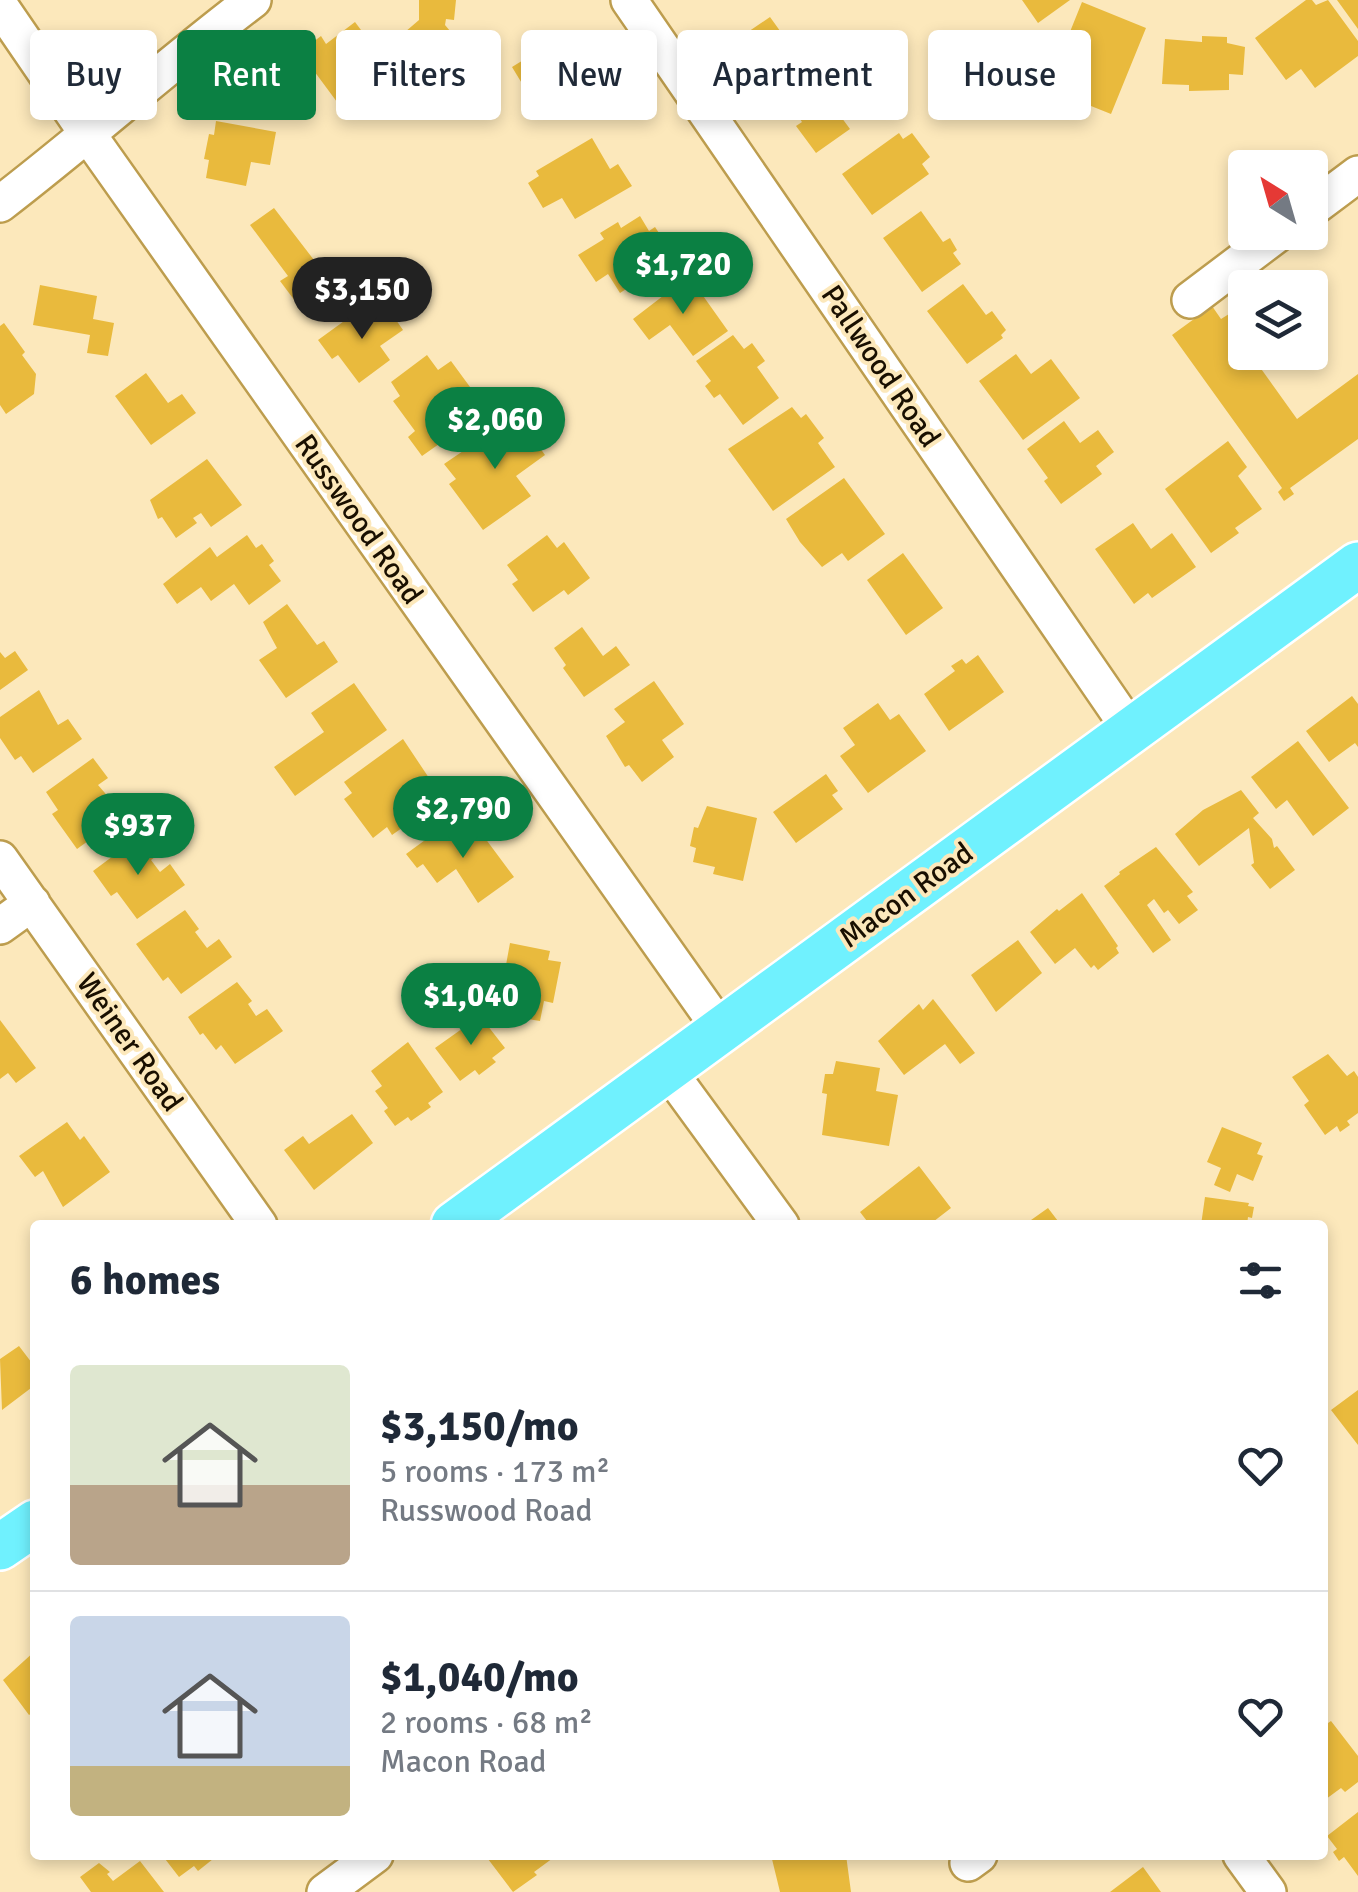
<!DOCTYPE html>
<meta charset="utf-8">
<style>
body{margin:0;font-family:Signika,sans-serif;background:#f6f6f7;color:#1f2937;height:100vh;display:flex;flex-direction:column;font-size:38px;white-space:nowrap}
*{box-sizing:border-box;margin:0}
p{font-size:32px;color:#747a83}
.icon{flex:none;width:55px;height:55px;fill:none;stroke:currentColor;stroke-width:2;stroke-linecap:round;stroke-linejoin:round}
.map{position:relative;flex:1;overflow:hidden}
.sheet{position:absolute;left:30px;top:1220px;width:1298px;height:640px;display:flex;flex-direction:column;background:#fff;border-radius:10px;box-shadow:0 5px 15px #0003}
.sheet>*{flex:none}
.top-card{position:absolute;left:30px;top:30px;width:1300px;height:90px;display:flex;gap:20px}
.needle{width:65px;rotate:323deg}
.fabs{position:absolute;left:1228px;top:150px;display:grid;gap:20px}
.fabs a{display:grid;place-items:center;width:100px;height:100px;border-radius:10px;background:#fff;box-shadow:0 5px 15px #0003;font-size:50px}
.price{position:absolute;translate:-50% -85px;padding:0 22px;border-radius:35px;background:#0b8043;color:#fff;font-size:32px;line-height:65px;filter:drop-shadow(0 2px 5px #0008)}
.price::after{content:'';position:absolute;left:50%;top:60px;width:30px;height:22px;margin-left:-15px;background:inherit;clip-path:polygon(0 0,100% 0,50% 100%)}
.price.active{background:#222;color:#fff}
ul{padding:0;list-style:none}
li{display:flex;align-items:center;gap:30px;height:250px;padding:0 40px}
li+li{border-top:2px solid #e0e1e3}
li span{display:grid;place-items:center;flex:none;width:280px;height:200px;border-radius:10px;color:#555}
li>.icon{margin-inline-start:auto}
span .icon{width:120px;height:120px;fill:#fffc;stroke-width:1}
li b{font-size:42px}
h2{display:flex;justify-content:space-between;align-items:center;height:120px;padding:0 40px;font-size:42px}
.chip{padding:0 35px;border-radius:10px;background:#fff;box-shadow:0 5px 15px #0003;font-size:35px;line-height:90px}
.chip.active{background:#0b8043;color:#fff}
.map>svg:first-child{display:block}
.building{fill:#e9ba3d}
.lines{fill:none;stroke-linecap:round;stroke-linejoin:round}
.minor-casing{stroke:#bd9d4e;stroke-width:40}
.major-casing{stroke:#fff;stroke-width:50}
.minor{stroke:#fff;stroke-width:35}
.major{stroke:#70f1fe;stroke-width:45}
.labels{text-anchor:middle;stroke-width:8;stroke-linejoin:round;paint-order:stroke}
.street-label{font-size:30px;fill:#190f00;stroke:#fce8bb}
</style>
<div class="map">
<svg width="1358" height="1892" viewBox="0 0 1358 1892">
<rect width="100%" height="100%" fill="#fce8bb"/>
<path class="building" d="M419,0H456L454,20L446,19L445,25L472,57L446,79L405,32L419,20Z
M1022,0H1070L1038,23Z
M1306,0H1312L1316,5L1328,0L1358,41V56L1315,88L1301,69L1286,80L1255,38Z
M1337,0H1358V29Z
M1082,2L1146,28L1111,114L1066,96L1075,77L1055,69Z
M770,17L801,60L767,84L748,57L754,52L742,36Z
M355,22L373,46L369,49L371,52L341,74L353,90L337,102L300,52L321,36L326,44Z
M1202,36L1227,37V43L1245,47L1243,75L1229,74V90L1189,91V85L1162,84L1165,39L1202,42Z
M546,46L577,97L543,118L512,67Z
M819,78L823,84L819,87L850,129L816,153L796,126L802,122L791,106L803,97L800,93Z
M216,121L276,132L270,165L251,162L246,186L206,178L209,160L204,159L209,134L214,135Z
M899,133L903,139L912,133L930,157L922,164L929,174L872,215L842,174Z
M592,138L610,169L618,164L632,186L575,219L562,198L543,208L528,183L539,176L536,171Z
M274,208L327,277L295,301L280,281L288,276L250,225Z
M921,211L943,242L950,238L957,250L953,253L961,264L922,292L883,238Z
M640,216L649,231L655,227L675,257L620,293L608,274L596,282L578,255L604,239L600,233L618,222L621,228Z
M689,276L728,331L693,356L670,325L649,340L633,319Z
M963,284L986,315L992,311L1006,330L1001,335L1003,338L967,364L927,311Z
M40,285L97,296L93,319L114,323L108,356L87,353L90,335L33,325Z
M1212,306L1221,319L1229,314L1242,333L1238,336L1245,352H1249L1297,419L1358,374V439L1290,488L1294,494L1284,501L1278,492L1282,488L1172,335Z
M387,307L403,330L380,346L390,360L359,383L338,355L332,359L318,340L358,311L366,322Z
M4,323L25,352L22,355L36,374L34,394L6,414L0,405V326Z
M733,335L744,349L752,343L765,361L757,367L779,398L743,425L720,394L714,398L705,386L711,381L696,361Z
M1016,354L1031,374L1051,359L1080,398L1023,440L979,381Z
M427,355L438,370L451,361L492,417L454,445L449,437L422,456L408,437L415,431L393,401L400,396L391,382Z
M146,373L168,403L182,394L196,413L151,445L115,396Z
M792,407L801,418L806,414L824,438L818,443L835,467L773,511L728,449Z
M516,415L545,455L516,476L531,496L483,530L449,484L456,479L444,464Z
M1064,421L1080,443L1098,430L1114,452L1096,466L1102,474L1061,504L1044,481L1048,478L1027,449Z
M1228,441L1247,467L1238,476L1262,509L1235,528L1239,533L1211,553L1165,489Z
M207,459L242,505L211,527L201,513L193,518L197,523L176,538L162,517L158,519L150,500Z
M844,478L885,534L848,561L842,553L822,567L800,542L786,519Z
M1133,523L1151,549L1172,533L1196,567L1152,598L1148,593L1134,604L1095,549Z
M247,535L256,548L262,544L274,561L269,565L281,581L249,605L234,584L211,601L201,587L177,604L163,584L210,547L217,557Z
M547,535L557,548L564,542L590,578L568,595L564,590L533,612L512,584L518,580L507,565Z
M903,553L943,608L906,635L867,580Z
M287,604L317,645L324,641L338,662L286,698L259,660L277,648L263,622Z
M582,627L603,656L616,646L630,665L584,697L563,668L566,665L554,648Z
M15,651L28,670L0,690V652L5,658Z
M978,655L1004,692L949,731L924,694L955,671L951,666L962,659L966,664Z
M654,681L684,724L662,740L674,757L642,782L629,765L625,767L606,736L625,722L614,709Z
M354,683L387,730L295,796L274,767L324,732L311,713Z
M39,690L58,725L68,719L82,739L33,773L21,756L15,760L0,738V717Z
M1352,696L1358,704V747L1355,743L1329,762L1306,731Z
M878,703L890,720L899,714L926,751L868,793L840,756L855,745L843,728Z
M403,739L443,799L392,835L387,827L373,838L344,799L352,793L344,782Z
M1298,741L1349,808L1313,836L1287,800L1276,809L1251,777Z
M93,758L108,778L98,785L124,815L77,849L52,814L58,810L46,792Z
M826,774L838,791L832,795L843,809L796,843L773,812Z
M1241,790L1259,813L1253,818L1272,839L1274,848L1277,846L1295,870L1270,889L1251,865L1254,863L1249,828L1199,866L1175,834L1203,810Z
M707,806L757,818L743,881L713,874L715,867L693,862L696,848L690,846L694,827L698,828Z
M447,824L461,843L479,830L514,877L478,903L456,869L437,883L423,864L417,868L406,854Z
M140,836L155,857L151,860L160,872L170,864L185,885L137,919L117,892L111,896L93,871Z
M1156,847L1193,892L1187,896L1198,910L1179,924L1168,910L1164,913L1154,899L1147,905L1171,940L1153,953L1104,886L1120,874L1119,872Z
M1082,893L1118,946L1116,948L1119,953L1098,970L1094,965L1091,968L1075,948L1055,964L1030,932L1057,909L1059,911Z
M185,910L199,929L195,932L207,948L219,939L232,957L181,994L168,977L163,981L136,944Z
M1018,940L1042,973L996,1012L971,975Z
M510,943L550,951L548,960L561,962L553,1003L544,1001L540,1021L497,1014Z
M237,982L252,1001L248,1004L256,1016L267,1009L283,1031L235,1064L221,1045L216,1050L203,1033L200,1035L188,1017Z
M933,999L975,1053L960,1064L945,1044L904,1075L878,1041L919,1004L923,1010Z
M477,1012L505,1048L492,1058L496,1062L479,1075L475,1070L460,1081L435,1048L466,1026L463,1022Z
M0,1020L36,1068L16,1083L8,1073L0,1079Z
M408,1042L443,1092L428,1103L431,1107L411,1121L408,1117L395,1126L384,1111L388,1108L375,1091L382,1086L371,1071Z
M1328,1054L1347,1076L1354,1071L1358,1077V1113L1347,1121L1350,1125L1340,1132L1337,1126L1325,1135L1304,1105L1309,1101L1292,1077Z
M836,1061L880,1068L876,1091L898,1095L889,1146L822,1135L827,1094L822,1093L825,1074H833Z
M352,1114L373,1143L314,1190L284,1150L303,1136L309,1144Z
M67,1122L80,1140L84,1136L110,1172L63,1207L43,1171L35,1177L19,1156Z
M1222,1127L1262,1143L1257,1154L1263,1156L1253,1181L1237,1174L1230,1192L1214,1185L1221,1168L1207,1162Z
M919,1166L951,1208L929,1225H870L860,1212Z
M1205,1197L1249,1203L1248,1206L1254,1207L1252,1218L1248,1217L1247,1225H1201Z
M1048,1208L1061,1225H1024Z
M19,1346L35,1367V1385L2,1410L0,1359Z
M1358,1390V1445L1331,1410Z
M35,1651V1711L29,1715L3,1680Z
M1331,1721L1358,1756V1782L1345,1792L1341,1788L1322,1802V1727Z
M1358,1812V1876L1344,1857L1339,1861L1333,1852L1337,1849L1327,1836Z
M162,1855H218L198,1871L194,1866L179,1877Z
M494,1855H551L553,1858L534,1872L537,1875L513,1892L488,1859Z
M771,1855H846L851,1892H780Z
M140,1861L164,1892H91L80,1877L99,1863L110,1872L107,1874L113,1881Z
M1143,1867L1161,1892H1110Z"/>
<g class="lines">
<g class="minor-casing">
<path id="minor" d="M629,0L1132,732
M0,6L89,136L721,1030
M0,204C86,138 167,65 253,0
M1310,210L1358,174
M1190,300L1280,232
M0,859L259,1225
M0,926L32,903
M667,1069L781,1225
M1241,1855L1268,1892
M968,1863L979,1855
M325,1892L375,1855"/>
</g>
<g class="major-casing">
<path id="major" d="M454,1225L1358,565
M0,1547L35,1523"/>
</g>
<use href="#minor" class="minor"/>
<use href="#major" class="major"/>
</g>
<g class="labels">
<g class="street-label">
<text transform="translate(881 366) rotate(56)" y="10">Pallwood Road</text>
<text transform="translate(359 519) rotate(55)" y="10">Russwood Road</text>
<text transform="translate(906 895) rotate(-36)" y="10">Macon Road</text>
<text transform="translate(130 1042) rotate(55)" y="10">Weiner Road</text>
</g>
</g>
</svg>
<div class="fabs">
<a><svg class="needle" viewBox="-14 -14 28 28"><path d="M0-13l5 13h-10z" fill="#e53935"/><path d="M0 13l5-13h-10z" fill="#747a83"/></svg></a>
<a><svg class="icon" aria-label="layers" viewBox="0 0 24 24"><path d="M12 4l9 5-9 5-9-5zM3 14l9 5 9-5"/></svg></a>
</div>
<b class="price" style="left:683px;top:317px">$1,720</b>
<b class="price active" style="left:362px;top:342px">$3,150</b>
<b class="price" style="left:495px;top:472px">$2,060</b>
<b class="price" style="left:463px;top:861px">$2,790</b>
<b class="price" style="left:138px;top:878px">$937</b>
<b class="price" style="left:471px;top:1048px">$1,040</b>
<div class="top-card">
<a class="chip">Buy</a>
<a class="chip active">Rent</a>
<a class="chip">Filters</a>
<a class="chip">New</a>
<a class="chip">Apartment</a>
<a class="chip">House</a>
</div>
<section class="sheet">
<h2>6 homes<svg class="icon" aria-label="filters" viewBox="0 0 24 24"><path d="M4 7h16M4 17h16"/><circle cx="9" cy="7" r="2"/><circle cx="15" cy="17" r="2"/></svg></h2>
<ul>
<li><span style="background:linear-gradient(#dfe7d0 60%,#b9a48a 0)"><svg class="icon" aria-label="home" viewBox="0 0 24 24"><path d="M3 11l9-7 9 7M6 9v11h12V9"/></svg></span><div><b>$3,150/mo</b><p>5 rooms · 173 m²</p><p>Russwood Road</p></div><svg class="icon" aria-label="heart" viewBox="0 0 24 24"><path d="M12 20l-8-8c-3-5 5-10 8-4 3-6 11-1 8 4z"/></svg></li>
<li><span style="background:linear-gradient(#c9d6e8 75%,#c2b280 0)"><svg class="icon" aria-label="home" viewBox="0 0 24 24"><path d="M3 11l9-7 9 7M6 9v11h12V9"/></svg></span><div><b>$1,040/mo</b><p>2 rooms · 68 m²</p><p>Macon Road</p></div><svg class="icon" aria-label="heart" viewBox="0 0 24 24"><path d="M12 20l-8-8c-3-5 5-10 8-4 3-6 11-1 8 4z"/></svg></li>
</ul>
</section>
</div>
